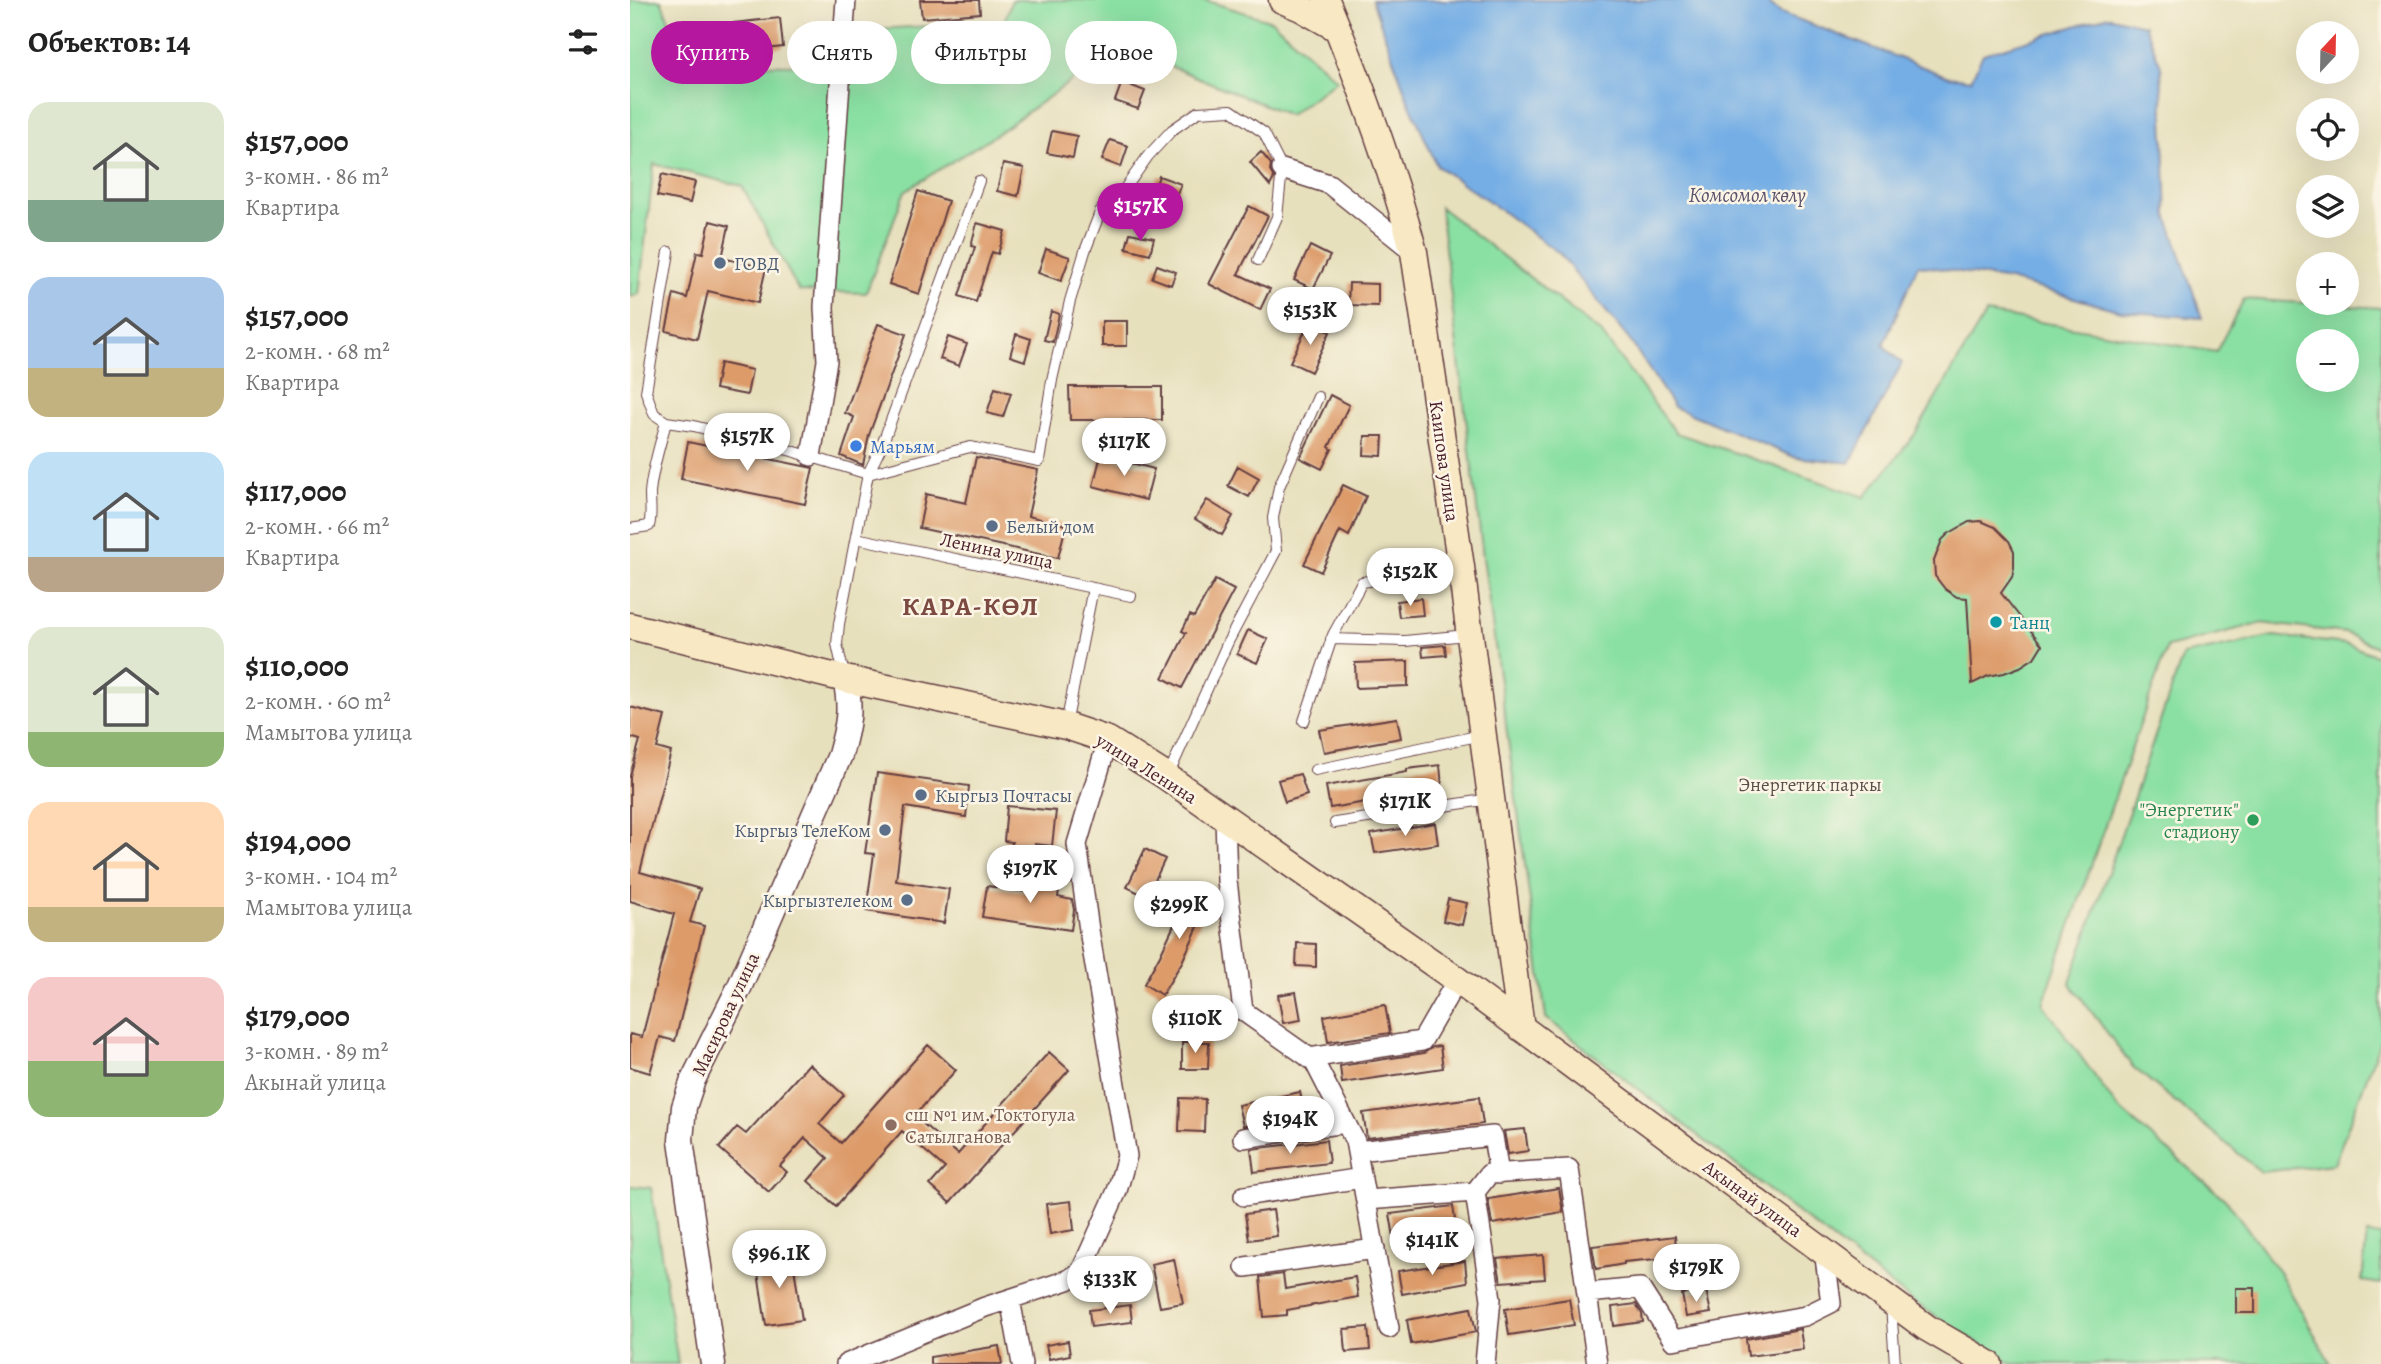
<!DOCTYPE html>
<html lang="ru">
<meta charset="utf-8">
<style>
body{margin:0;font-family:Alegreya,serif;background:#f2f2f2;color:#222;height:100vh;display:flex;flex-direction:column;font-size:26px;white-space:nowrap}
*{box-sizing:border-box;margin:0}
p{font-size:23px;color:#767676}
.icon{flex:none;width:38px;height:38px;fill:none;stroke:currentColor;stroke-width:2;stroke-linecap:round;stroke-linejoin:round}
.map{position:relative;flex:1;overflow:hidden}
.side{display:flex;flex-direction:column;background:#fff;width:630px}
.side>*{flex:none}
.top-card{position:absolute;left:21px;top:21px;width:665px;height:63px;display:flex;gap:14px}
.needle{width:46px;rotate:22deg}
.controls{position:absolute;left:1666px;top:21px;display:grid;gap:14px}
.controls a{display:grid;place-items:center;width:63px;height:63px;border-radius:50%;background:#fff;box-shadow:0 7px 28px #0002;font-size:35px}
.price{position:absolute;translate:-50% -60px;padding:0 16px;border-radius:24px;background:#fff;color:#222;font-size:23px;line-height:46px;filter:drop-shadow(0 2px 4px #0008)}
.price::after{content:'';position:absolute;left:50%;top:42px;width:21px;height:16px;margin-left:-10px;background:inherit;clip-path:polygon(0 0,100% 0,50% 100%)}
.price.active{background:#b5179e;color:#fff}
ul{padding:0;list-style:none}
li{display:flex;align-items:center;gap:21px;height:175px;padding:0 28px}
li span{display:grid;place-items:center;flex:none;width:196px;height:140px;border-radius:21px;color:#555}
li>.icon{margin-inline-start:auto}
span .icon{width:84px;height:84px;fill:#fffc;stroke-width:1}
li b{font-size:30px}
h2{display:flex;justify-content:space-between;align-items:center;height:84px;padding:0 28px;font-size:30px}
.pill{padding:0 24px;border-radius:32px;background:#fff;box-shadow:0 7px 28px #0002;font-size:24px;line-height:63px}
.pill.active{background:#b5179e;color:#fff}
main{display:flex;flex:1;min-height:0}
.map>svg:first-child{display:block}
.green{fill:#8ae0a3;stroke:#6a8067;stroke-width:2;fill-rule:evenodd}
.water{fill:#75aee5;stroke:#606688;stroke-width:2}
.building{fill:#dd9b6a}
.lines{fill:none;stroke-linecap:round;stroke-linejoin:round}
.service-casing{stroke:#623c41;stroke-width:12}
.minor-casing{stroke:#623c41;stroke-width:22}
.tertiary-casing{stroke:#623c41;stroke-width:27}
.secondary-casing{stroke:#623c41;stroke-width:29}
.service{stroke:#fff;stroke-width:10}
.minor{stroke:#fff;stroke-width:19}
.tertiary{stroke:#fff;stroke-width:24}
.secondary{stroke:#f8e8c3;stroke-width:26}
.service-dot{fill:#5c6f8a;stroke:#fcf5e5;stroke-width:2.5}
.shop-dot{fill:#3f7fe0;stroke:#fcf5e5;stroke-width:2.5}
.culture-dot{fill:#0f9aa8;stroke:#fcf5e5;stroke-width:2.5}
.leisure-dot{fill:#2e9e5b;stroke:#fcf5e5;stroke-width:2.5}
.education-dot{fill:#8d6e63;stroke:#fcf5e5;stroke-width:2.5}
.labels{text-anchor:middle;stroke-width:5;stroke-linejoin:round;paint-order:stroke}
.service-label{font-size:19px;fill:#4e5e75;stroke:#fcf5e5;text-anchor:start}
.shop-label{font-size:19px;fill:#366cbe;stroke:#fcf5e5;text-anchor:start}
.street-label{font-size:19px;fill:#4a1f2b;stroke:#fcf5e5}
.culture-label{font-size:19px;fill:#0d838f;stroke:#fcf5e5;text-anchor:start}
.park-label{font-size:19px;fill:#5a4f49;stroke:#fcf5e5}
.leisure-label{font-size:19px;fill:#27864d;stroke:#fcf5e5;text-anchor:end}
.education-label{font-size:19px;fill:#785e54;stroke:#fcf5e5;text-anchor:start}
.water-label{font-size:21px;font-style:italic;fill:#59516c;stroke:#fcf5e5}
.district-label{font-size:26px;font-weight:bold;letter-spacing:2px;fill:#7d4a41;stroke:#fcf5e5}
</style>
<main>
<section class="side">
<h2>Объектов: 14<svg class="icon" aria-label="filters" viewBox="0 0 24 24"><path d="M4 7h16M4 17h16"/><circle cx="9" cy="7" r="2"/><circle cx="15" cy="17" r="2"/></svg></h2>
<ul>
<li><span style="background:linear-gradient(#dfe7d0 70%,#7fa58c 0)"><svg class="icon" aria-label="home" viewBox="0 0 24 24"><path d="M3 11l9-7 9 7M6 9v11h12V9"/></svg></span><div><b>$157,000</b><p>3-комн. · 86 m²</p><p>Квартира</p></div></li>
<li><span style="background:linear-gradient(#a9c7e8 65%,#c2b280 0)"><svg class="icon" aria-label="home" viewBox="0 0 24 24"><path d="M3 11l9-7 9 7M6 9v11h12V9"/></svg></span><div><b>$157,000</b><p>2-комн. · 68 m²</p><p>Квартира</p></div></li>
<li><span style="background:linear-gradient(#bfe0f5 75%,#b9a48a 0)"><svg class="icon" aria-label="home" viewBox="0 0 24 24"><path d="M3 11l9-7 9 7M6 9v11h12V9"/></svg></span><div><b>$117,000</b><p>2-комн. · 66 m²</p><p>Квартира</p></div></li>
<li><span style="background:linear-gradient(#dfe7d0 75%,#8fb573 0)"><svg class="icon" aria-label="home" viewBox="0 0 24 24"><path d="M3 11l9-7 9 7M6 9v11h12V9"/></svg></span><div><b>$110,000</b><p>2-комн. · 60 m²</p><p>Мамытова улица</p></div></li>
<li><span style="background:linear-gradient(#ffd9b3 75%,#c2b280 0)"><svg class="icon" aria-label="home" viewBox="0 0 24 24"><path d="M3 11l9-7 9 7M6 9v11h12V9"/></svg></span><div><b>$194,000</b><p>3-комн. · 104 m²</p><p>Мамытова улица</p></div></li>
<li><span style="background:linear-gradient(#f6c9c9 60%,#8fb573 0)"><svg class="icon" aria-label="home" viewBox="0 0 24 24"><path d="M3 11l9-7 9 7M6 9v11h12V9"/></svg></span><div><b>$179,000</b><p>3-комн. · 89 m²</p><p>Акынай улица</p></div></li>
</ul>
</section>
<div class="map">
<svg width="1751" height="1364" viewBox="0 0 1751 1364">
<rect width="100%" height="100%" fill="#fcf5e5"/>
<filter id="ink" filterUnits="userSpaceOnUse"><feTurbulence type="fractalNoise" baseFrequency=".0143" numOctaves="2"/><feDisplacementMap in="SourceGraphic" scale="14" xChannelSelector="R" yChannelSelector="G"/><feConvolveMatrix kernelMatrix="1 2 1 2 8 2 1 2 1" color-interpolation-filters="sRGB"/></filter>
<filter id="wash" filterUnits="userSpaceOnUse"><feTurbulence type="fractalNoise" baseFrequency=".00686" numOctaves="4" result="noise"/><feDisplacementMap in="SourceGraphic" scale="28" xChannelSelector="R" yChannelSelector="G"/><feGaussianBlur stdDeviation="1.57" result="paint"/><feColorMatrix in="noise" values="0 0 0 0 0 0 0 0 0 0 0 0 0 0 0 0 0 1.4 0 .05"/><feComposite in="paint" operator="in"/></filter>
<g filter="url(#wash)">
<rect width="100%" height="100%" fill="#e7e0bd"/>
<path class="green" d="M0,0H31L56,64L199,65L246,29L374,22L382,0H574L642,21L707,80L659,115L491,46L365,135L275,191L236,293L169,291L112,186L24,164L9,294L0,297Z
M810,207L971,333L1046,433L1235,497L1285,434L1356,313L1586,352L1614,299L1751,308V649L1716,633L1631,623L1537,647L1413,1004L1487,1107L1598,1202L1651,1275L1701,1364H1382L1282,1301L916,1018L853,557ZM1678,341H1717V380H1678Z
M1644,636L1716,644L1751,657V1039L1704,1164L1631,1172L1503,1067L1440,983L1553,655Z
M0,1186L21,1188L48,1364H0Z
M1737,1234L1751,1236V1284L1732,1281Z"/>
<path class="water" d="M742,0H1134L1149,12L1319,77L1341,80L1353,54L1478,16L1514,25L1531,66L1537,215L1572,318L1491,311L1379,280L1288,265L1253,345L1272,363L1220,463L1164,457L1044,407L1001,342L930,254L857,200L807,166L778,100Z"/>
<g id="blocks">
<path class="building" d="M290,0H349L350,13L292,18Z
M150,18L153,47L107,52L104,23Z
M492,82L515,91L508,109L485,101Z
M422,131L447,136L443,158L417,153Z
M480,140L498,146L491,167L472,160Z
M631,152L641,164L640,171L644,178L640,186L620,162Z
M373,164L394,168L388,196L367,191Z
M32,174L65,182L60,203L27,196Z
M529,176L551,184L544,201L523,192Z
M288,191L318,201L289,294L259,284Z
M619,206L638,216L608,274L640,289L630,310L579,284Z
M80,221L99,226L92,258L136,268L128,303L78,291L67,339L36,331L44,294L57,298L67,252L73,253Z
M347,223L375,231L368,254L362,252L346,302L329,296L345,247L341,246Z
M500,233L524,238L520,254L496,248Z
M680,246L700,256L683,289L664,280Z
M416,249L440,257L431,281L408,273Z
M527,265L546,272L541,285L522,278Z
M719,283L748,284V306L718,305Z
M421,311L429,314L423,342L414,340Z
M472,321H497V346H472Z
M679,323L700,332L681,372L660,362Z
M248,324L276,334L239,435L233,465L211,456L224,417L215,413Z
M386,334L401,339L395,361L380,356Z
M318,337L337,344L329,366L310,359Z
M90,363L122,370L117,395L85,389Z
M439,387H532V420H440Z
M365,388L381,393L373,417L357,413Z
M700,395L719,405L699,447L702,449L692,469L670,458Z
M735,436H753L752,456L734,455Z
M58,442L183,468L175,504L51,479Z
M471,455L524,469L516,500L463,486Z
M346,457L408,470L398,516L436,525L428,558L289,528L296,494L336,503Z
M608,466L629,478L619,497L598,486Z
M713,485L736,496L719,536L710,531L691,572L674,564Z
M577,500L603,516L592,535L565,519Z
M1351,521L1365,527L1379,541L1384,551V568L1382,577L1371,593L1412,645L1404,658L1390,667L1374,673L1358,676L1342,684L1337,598L1327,597L1315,589L1305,576L1304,561L1312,540L1318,534L1339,522Z
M585,580L604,590L552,688L533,678L556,633L552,631L560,615L564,617Z
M791,598L793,615L769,617L767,601Z
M618,630L638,639L627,663L607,654Z
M815,645L816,655L793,657L792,647Z
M778,661V686L726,688L725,663Z
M0,707L35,716L27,748L41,752L10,872L70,889L60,922L74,926L45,1041L30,1037L20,1073L0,1067V1034L12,1037L44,914L0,901V776L10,740L0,737Z
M767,718L771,738L694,752L689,730Z
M810,765L812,787L759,793L760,798L700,808L696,786L777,772V769Z
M247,773L339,786L336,817L275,807L266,881L319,889L314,923L236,911L244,854L235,853Z
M670,774L677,795L655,802L648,780Z
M377,806L426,811L422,846L405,844L403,868L380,865L382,842L374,841Z
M805,823L808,844L745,853L741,834Z
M515,849L535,859L517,897L497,887Z
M400,879L430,883L428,897L442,900L444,910L441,930L352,917L357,886L398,892Z
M562,887L582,896L552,962L532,995L514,984L530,955Z
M818,899L837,903L832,925L813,921Z
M667,943L686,944V967L666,966Z
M666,992L671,1020L653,1023L648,995Z
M755,1005L760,1033L698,1042L694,1016Z
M552,1042H579L578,1069H552Z
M298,1045L326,1070L284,1116L328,1154L419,1052L439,1070L320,1203L300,1185L315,1168L272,1131L206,1206L178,1181L198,1158L175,1138L150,1166L157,1172L139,1192L89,1148L107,1127L116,1134L179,1064L214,1095L189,1124L211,1143Z
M810,1046L813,1068L712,1083L710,1066L794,1053L803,1047Z
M670,1092L675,1116L613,1126L608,1105Z
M849,1097L853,1124L737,1138L733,1113Z
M550,1098L575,1099L574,1132L549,1131Z
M895,1129L898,1151L878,1154L874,1131Z
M696,1140L699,1163L624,1172L621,1149Z
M929,1188L933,1212L862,1224L858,1199Z
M441,1201L444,1230L420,1234L416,1204Z
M823,1206L826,1227L764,1237L760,1214Z
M643,1210L647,1236L619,1240L615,1214Z
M1045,1236L1047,1257L994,1262V1264L966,1269L962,1246Z
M162,1254L172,1320L136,1325L126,1260Z
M913,1255L915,1279L871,1282L867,1259Z
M544,1259L553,1303L530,1307L521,1264Z
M835,1261L837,1282L772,1294L768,1271Z
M653,1274L655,1289L725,1277L728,1297L657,1310V1315L634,1317L630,1277Z
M1606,1288H1625V1313H1606Z
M1076,1290L1081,1313L1056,1317L1052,1294Z
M939,1299L944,1325L879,1335L875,1309Z
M1006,1304L1012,1314L1013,1322L984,1326L982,1307Z
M500,1305L502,1322L461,1327L459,1310Z
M841,1308L846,1332L781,1344L777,1320Z
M738,1327L740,1350L716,1352L714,1329Z
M1170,1329L1173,1349L1118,1356L1116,1339Z
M438,1341L440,1355L419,1359L416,1345Z
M369,1346L372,1364H300V1357Z"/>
</g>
</g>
<g filter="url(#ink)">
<use href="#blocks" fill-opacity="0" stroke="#623c41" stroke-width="2"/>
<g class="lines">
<g class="service-casing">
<path id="service" d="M36,422L24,414L16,392L39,252
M0,529L19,526C22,515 20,505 20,493C22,469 30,445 36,422L64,426L162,451L238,474L340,447L409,461L422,380L440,301L455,251L471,210L489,197L518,156L542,130L568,112L601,110L634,133L652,169L647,217L628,260
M226,538L501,596
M701,639L775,641L837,635
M214,675L207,644L209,624L238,474L252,445L349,181
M674,721L703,635L732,582L831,567
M436,725L463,588
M685,770L852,735
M538,776L598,642L646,551L643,518L649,487L688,397
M705,823L860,799
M1261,1305L1265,1364"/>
</g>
<g class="minor-casing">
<path id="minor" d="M652,169L699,184L784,252
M181,456L197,361L194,307L216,0
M595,818L597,881L613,1011L684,1061L725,1141L759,1328
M679,1058L792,1041L827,980
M613,1138L715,1123
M727,1151L863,1136L869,1174
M614,1196L732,1178
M736,1200L845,1192
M615,1267L745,1249
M957,1293L1010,1288L1043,1340L1175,1316L1201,1303L1194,1250
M380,1299L392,1364
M216,1364L355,1307L438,1280L451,1271L487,1191L497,1156L459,930L447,844L478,740
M855,1364L861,1299L845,1192L859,1174L939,1169L967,1364"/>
</g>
<g class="tertiary-casing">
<path id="tertiary" d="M83,1364L51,1140L54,1107L63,1080L109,988L210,755C218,726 222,709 215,679"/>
</g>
<g class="secondary-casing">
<path id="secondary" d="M652,0L671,8L708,29
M696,0C730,82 761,166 784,252L831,567L891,1028
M0,626L215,679L436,726L478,740L537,777L827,980L1297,1328L1359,1364"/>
</g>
<use href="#service" class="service"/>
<use href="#minor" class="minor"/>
<use href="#tertiary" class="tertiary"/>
<use href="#secondary" class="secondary"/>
</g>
</g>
<g class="service-dot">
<circle cx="90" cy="263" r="7"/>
<circle cx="362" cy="526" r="7"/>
<circle cx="291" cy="795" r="7"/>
<circle cx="255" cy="830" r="7"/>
<circle cx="277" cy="900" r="7"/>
</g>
<circle class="shop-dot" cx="226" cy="446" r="7"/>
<circle class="culture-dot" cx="1366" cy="622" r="7"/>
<circle class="leisure-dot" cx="1623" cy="820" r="7"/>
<circle class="education-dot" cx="261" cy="1125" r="7"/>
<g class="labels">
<g class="service-label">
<text x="104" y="270">ГОВД</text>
<text x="376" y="533">Белый дом</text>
<text x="305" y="802">Кыргыз Почтасы</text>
<text x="241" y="837" text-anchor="end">Кыргыз ТелеКом</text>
<text x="263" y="907" text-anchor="end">Кыргызтелеком</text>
</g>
<g class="shop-label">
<text x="240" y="453">Марьям</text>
</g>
<g class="street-label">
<text transform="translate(815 461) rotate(82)" y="7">Каипова улица</text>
<text transform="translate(367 550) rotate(12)" y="7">Ленина улица</text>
<text transform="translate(517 768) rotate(32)" y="7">улица Ленина</text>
<text transform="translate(95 1014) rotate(-65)" y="7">Масирова улица</text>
<text transform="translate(1123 1198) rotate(36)" y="7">Акынай улица</text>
</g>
<g class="culture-label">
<text x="1380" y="629">Танц</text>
</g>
<g class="park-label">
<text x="1180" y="791">Энергетик паркы</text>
</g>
<g class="leisure-label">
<text x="1609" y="816">"Энергетик"<tspan x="1609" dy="22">стадиону</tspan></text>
</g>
<g class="education-label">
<text x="275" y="1121">сш №1 им. Токтогула<tspan x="275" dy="22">Сатылганова</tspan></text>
</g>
<g class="water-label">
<text x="1117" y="202">Комсомол көлү</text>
</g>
<g class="district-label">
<text x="341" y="615">КАРА-КӨЛ</text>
</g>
</g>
</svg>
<div class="controls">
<a><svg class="needle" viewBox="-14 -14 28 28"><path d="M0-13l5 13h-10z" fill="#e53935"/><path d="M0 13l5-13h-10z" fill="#767676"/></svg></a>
<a><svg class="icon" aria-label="locate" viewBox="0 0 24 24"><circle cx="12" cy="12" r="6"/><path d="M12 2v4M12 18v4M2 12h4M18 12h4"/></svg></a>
<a><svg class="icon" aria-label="layers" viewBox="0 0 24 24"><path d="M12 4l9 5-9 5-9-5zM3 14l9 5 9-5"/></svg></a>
<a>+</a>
<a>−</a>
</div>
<b class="price active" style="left:510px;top:243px">$157K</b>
<b class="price" style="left:680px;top:347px">$153K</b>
<b class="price" style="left:117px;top:473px">$157K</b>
<b class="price" style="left:494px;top:478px">$117K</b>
<b class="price" style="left:780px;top:608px">$152K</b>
<b class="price" style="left:775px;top:838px">$171K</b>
<b class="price" style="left:400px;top:905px">$197K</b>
<b class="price" style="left:549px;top:941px">$299K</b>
<b class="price" style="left:565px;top:1055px">$110K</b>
<b class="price" style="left:660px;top:1156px">$194K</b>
<b class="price" style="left:802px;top:1277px">$141K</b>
<b class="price" style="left:149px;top:1290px">$96.1K</b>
<b class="price" style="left:1066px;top:1304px">$179K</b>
<b class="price" style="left:480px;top:1316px">$133K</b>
<div class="top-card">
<a class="pill active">Купить</a>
<a class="pill">Снять</a>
<a class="pill">Фильтры</a>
<a class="pill">Новое</a>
</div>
</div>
</main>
